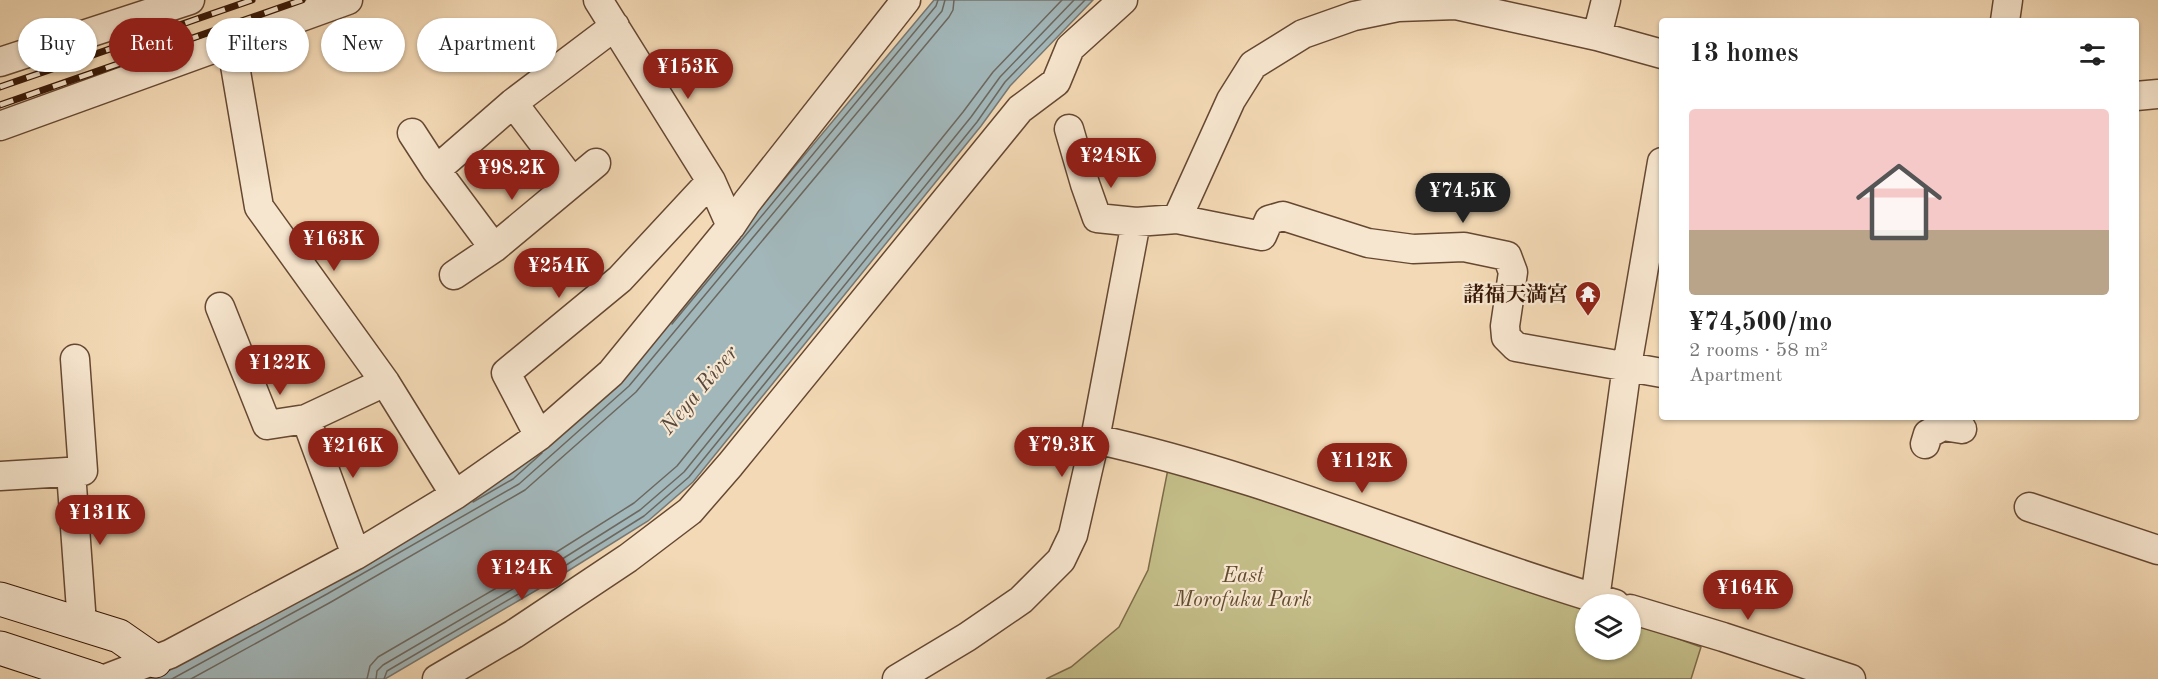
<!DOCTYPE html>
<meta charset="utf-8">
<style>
body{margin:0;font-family:"Old Standard TT","Noto Serif JP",serif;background:#f2f2f2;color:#222;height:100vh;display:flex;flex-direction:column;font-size:22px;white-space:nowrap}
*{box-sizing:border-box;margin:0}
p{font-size:20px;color:#767676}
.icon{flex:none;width:33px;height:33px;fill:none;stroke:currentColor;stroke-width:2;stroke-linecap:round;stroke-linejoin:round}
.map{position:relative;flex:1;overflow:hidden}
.drawer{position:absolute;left:1659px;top:18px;width:480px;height:402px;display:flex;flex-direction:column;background:#fff;border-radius:6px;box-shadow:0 2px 4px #0004}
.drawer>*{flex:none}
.top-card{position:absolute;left:18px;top:18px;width:570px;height:54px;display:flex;gap:12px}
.fabs{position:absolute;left:1575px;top:594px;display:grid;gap:12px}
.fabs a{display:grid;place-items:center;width:66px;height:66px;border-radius:50%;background:#fff;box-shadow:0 2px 4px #0004;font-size:30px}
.price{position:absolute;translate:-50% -51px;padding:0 14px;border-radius:21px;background:#8f2418;color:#fff;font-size:20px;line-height:39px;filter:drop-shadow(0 2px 3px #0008)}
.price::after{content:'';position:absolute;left:50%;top:36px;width:18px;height:14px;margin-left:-9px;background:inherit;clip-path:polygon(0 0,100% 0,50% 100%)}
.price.active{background:#222;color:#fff}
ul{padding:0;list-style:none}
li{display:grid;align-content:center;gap:12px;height:318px;padding:0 30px}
li span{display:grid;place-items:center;height:186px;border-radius:6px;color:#555}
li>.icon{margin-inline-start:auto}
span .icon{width:108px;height:108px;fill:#fffc;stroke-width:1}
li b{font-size:26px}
h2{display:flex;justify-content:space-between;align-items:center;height:72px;padding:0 30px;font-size:26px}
.chip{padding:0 21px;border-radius:27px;background:#fff;box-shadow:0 2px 4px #0004;font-size:21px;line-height:54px}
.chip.active{background:#8f2418;color:#fff}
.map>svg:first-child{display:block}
.green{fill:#c3bd88;stroke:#7d6a48;stroke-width:1.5}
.water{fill:#a2b7ba;stroke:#777772;stroke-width:1.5}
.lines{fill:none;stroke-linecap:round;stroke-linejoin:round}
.shore{stroke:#6c6860;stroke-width:1.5}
.street-casing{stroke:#664832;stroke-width:31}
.secondary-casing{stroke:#371807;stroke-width:35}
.street{stroke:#f7e6cf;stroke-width:28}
.secondary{stroke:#f7e6cf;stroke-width:33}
.rail-casing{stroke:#371807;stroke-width:7}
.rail{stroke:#f7e6cf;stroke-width:4.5;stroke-dasharray:14;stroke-linecap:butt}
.labels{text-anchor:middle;stroke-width:4.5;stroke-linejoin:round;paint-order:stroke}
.poi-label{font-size:21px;font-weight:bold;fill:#371807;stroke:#f7e6cf;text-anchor:end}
.park-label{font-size:21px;font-style:italic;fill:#614a2e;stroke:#f7e6cf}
.water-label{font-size:22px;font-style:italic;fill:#57483d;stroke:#f7e6cf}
</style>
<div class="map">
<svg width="2158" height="679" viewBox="0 0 2158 679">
<rect width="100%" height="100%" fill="#f3d9b5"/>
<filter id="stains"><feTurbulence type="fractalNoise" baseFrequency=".00333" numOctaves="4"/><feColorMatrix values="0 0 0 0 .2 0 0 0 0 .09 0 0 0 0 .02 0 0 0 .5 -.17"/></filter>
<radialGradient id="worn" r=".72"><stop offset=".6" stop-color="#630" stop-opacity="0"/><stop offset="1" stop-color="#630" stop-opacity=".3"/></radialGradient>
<path class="green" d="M1168,469L1585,607L1586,650H1630L1631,622L1701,647L1691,679H1046L1071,667L1119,627L1148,570Z"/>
<path class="water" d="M934,0H1093L1010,86L981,126L693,482L648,521L547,584L385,679H144L619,377Z"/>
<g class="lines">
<path class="shore" d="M672,324L936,6L938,0
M473,502L513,479L542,453
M172,679L327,594L519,484L629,386L942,11L945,0
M191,679L331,602L525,490L636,392L949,17L953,10L954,0
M367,679L370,666L378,657L536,565L634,503L677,466L963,112L993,72L1062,0
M376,679L377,671L383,665L540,573L640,510L684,472L971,117L1000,77L1074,0
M384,679L387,671L544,579L644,516L689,477L977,122L1005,82L1085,0"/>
<g class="street-casing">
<path id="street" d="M598,0L711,181L731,226
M2005,21L2008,0
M1597,36L1606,0
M231,42L259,207L385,382L455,495
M0,62L190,0
M2136,96L2158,94
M513,103L572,181
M0,126L348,0
M1069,129L1085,184L1097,218L1136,222L1177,219L1262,236L1269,220L1283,216L1368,243L1413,249L1464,247L1507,256L1513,272L1505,326L1506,337L1516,347L1662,373
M412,133L436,170L494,248
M436,170L513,103L615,26
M1177,219L1231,100L1253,65L1303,34L1354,16L1398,7L1456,5L1597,36L1662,54
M454,275L494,248L596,163
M220,307L267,425L306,419L385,382
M306,419L356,555
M539,436L506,373L620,279L711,181
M1095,439C1273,478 1440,553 1615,604
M1925,444L1928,434L1943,426L1962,429
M71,472L82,624
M0,476L83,471L75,359
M2029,507L2158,550
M1595,599L1627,366L1662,162
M1630,609L1723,637L1851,679
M105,679L170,654L356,555L455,495L539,436L611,373L731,226L747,202L906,0
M437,679L514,634L628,558L690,511L730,465L1020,109L1056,82L1070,48L1123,0
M897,679L967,637L1021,600L1061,560L1073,535L1095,439L1136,222"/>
</g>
<g class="secondary-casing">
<path id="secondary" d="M0,599L119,636L155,661
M0,648L95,679"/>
</g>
<use href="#street" class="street"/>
<use href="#secondary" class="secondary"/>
<g class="rail-casing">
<path id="rail" d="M0,87L252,0
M0,105L302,0"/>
</g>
<use href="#rail" class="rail"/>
</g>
<defs>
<g id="temple-pin" transform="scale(1.35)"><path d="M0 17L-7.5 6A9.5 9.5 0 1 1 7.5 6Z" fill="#8f2418" stroke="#f7e6cf"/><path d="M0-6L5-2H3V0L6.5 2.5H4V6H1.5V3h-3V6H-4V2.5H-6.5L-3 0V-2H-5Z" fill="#fff"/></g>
</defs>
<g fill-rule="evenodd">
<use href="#temple-pin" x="1588" y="294"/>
</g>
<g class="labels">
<g class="poi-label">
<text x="1568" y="301">諸福天満宮</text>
</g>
<g class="park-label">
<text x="1243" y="582">East<tspan x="1243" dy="24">Morofuku Park</tspan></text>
</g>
<g class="water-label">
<text transform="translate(698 389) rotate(-50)" y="8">Neya River</text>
</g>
</g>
<rect width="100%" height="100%" filter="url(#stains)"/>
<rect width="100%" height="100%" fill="url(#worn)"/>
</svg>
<div class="fabs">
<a><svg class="icon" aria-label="layers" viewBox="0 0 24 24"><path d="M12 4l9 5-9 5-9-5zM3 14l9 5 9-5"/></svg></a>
</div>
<b class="price" style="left:688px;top:100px">¥153K</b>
<b class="price" style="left:1111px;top:189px">¥248K</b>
<b class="price" style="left:512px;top:201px">¥98.2K</b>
<b class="price active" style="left:1463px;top:224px">¥74.5K</b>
<b class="price" style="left:334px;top:272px">¥163K</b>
<b class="price" style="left:559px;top:299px">¥254K</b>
<b class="price" style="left:280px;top:396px">¥122K</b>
<b class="price" style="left:1062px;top:478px">¥79.3K</b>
<b class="price" style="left:353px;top:479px">¥216K</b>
<b class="price" style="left:1362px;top:494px">¥112K</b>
<b class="price" style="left:100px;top:546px">¥131K</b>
<b class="price" style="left:522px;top:601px">¥124K</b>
<b class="price" style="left:1748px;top:621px">¥164K</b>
<div class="top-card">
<a class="chip">Buy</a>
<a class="chip active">Rent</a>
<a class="chip">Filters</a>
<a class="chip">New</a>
<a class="chip">Apartment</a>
</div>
<section class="drawer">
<h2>13 homes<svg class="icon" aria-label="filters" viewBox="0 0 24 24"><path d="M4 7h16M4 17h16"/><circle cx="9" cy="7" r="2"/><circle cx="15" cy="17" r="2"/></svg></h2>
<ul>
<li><span style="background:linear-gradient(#f6c9c9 65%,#b9a48a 0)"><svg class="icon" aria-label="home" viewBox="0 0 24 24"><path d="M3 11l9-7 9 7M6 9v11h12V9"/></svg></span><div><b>¥74,500/mo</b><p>2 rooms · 58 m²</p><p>Apartment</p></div></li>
</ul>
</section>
</div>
